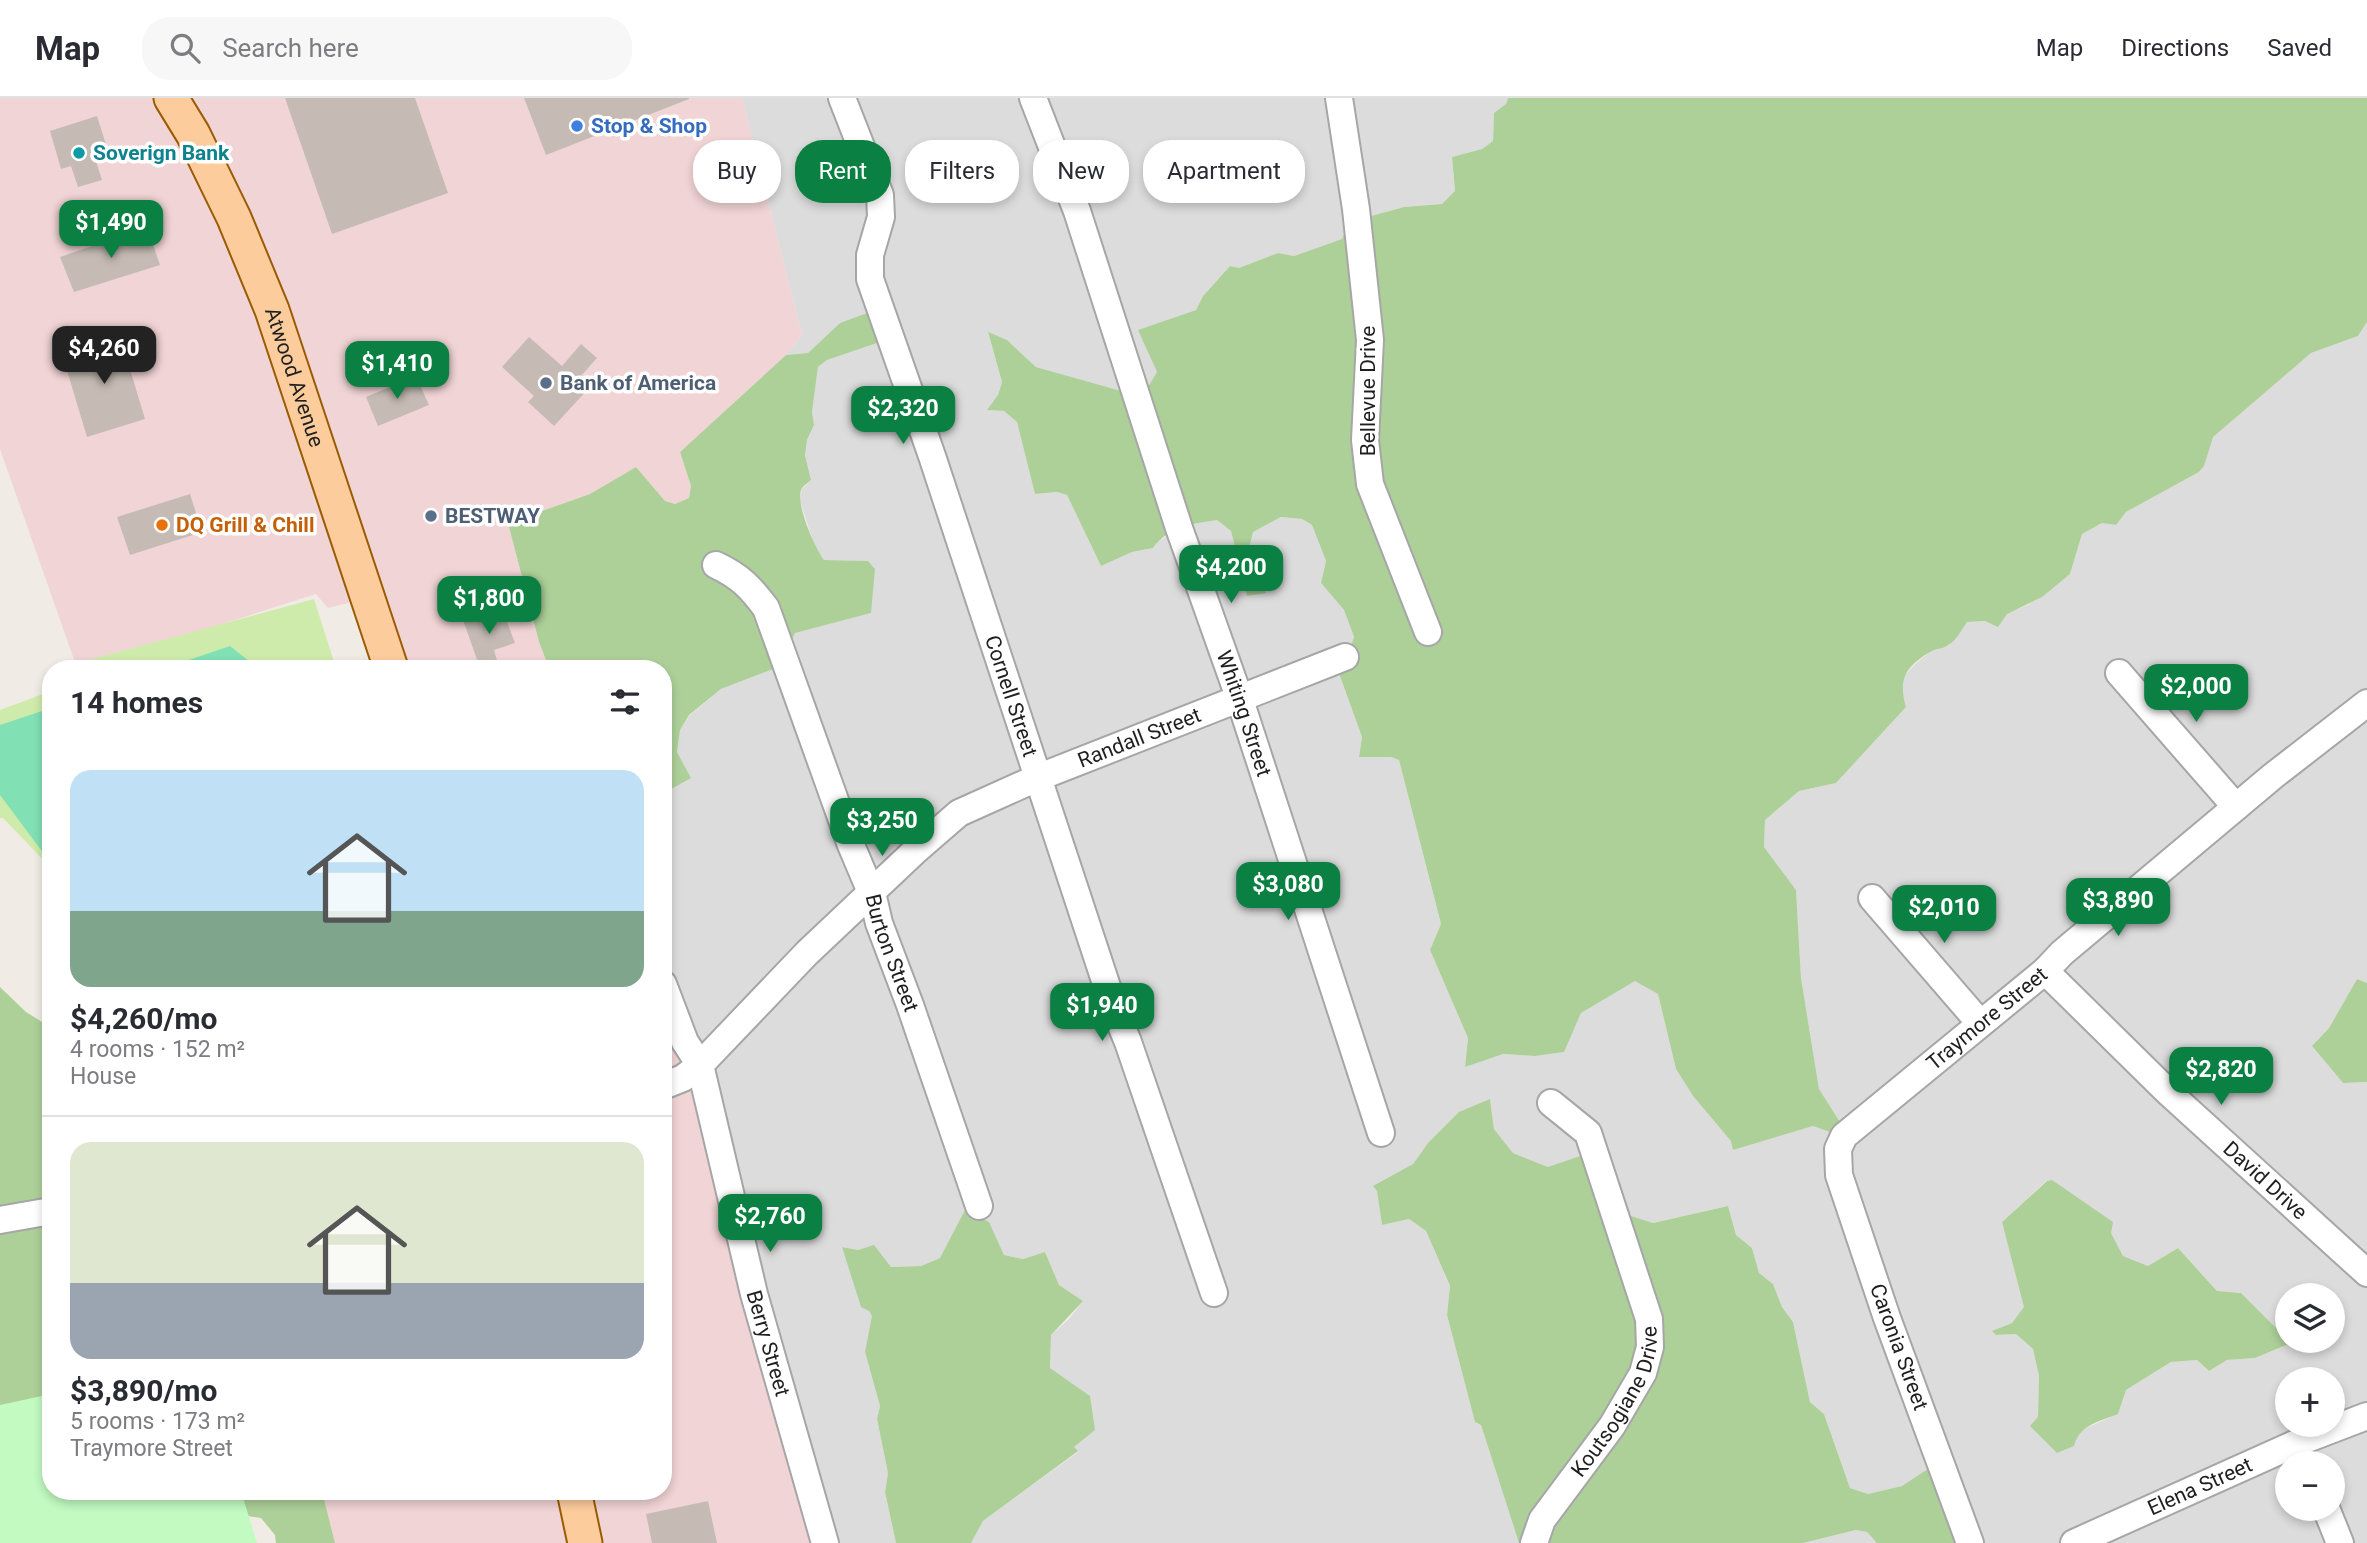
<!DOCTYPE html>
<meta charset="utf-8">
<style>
body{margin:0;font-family:Roboto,sans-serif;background:#f7f7f7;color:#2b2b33;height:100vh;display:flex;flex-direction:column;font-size:26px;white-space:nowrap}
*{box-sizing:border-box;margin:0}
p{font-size:23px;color:#7c7c81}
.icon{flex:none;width:38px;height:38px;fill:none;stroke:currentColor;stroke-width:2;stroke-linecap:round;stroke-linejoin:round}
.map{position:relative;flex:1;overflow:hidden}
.side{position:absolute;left:42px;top:562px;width:630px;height:840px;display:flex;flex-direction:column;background:#fff;border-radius:28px;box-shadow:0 4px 10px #0003}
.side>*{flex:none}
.banner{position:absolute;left:693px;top:42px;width:665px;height:63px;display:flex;gap:14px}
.controls{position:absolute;left:2275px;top:1185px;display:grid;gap:14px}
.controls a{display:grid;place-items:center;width:70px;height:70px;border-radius:50%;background:#fff;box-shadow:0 4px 10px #0003;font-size:35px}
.price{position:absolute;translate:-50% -60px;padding:0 16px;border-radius:14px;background:#0b8043;color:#fff;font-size:23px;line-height:46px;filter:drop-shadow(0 2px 4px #0008)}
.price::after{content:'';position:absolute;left:50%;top:42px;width:21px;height:16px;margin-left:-10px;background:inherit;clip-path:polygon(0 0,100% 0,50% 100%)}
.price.current{background:#222;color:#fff}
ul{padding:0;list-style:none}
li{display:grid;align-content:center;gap:14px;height:371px;padding:0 28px}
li+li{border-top:2px solid #e1e1e2}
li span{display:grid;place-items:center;height:217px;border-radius:21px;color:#555}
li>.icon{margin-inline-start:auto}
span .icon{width:126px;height:126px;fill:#fffc;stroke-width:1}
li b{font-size:30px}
h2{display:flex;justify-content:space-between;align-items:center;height:84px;padding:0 28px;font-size:30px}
.chip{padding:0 24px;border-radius:28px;background:#fff;box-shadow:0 4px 10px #0003;font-size:24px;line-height:63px}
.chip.current{background:#0b8043;color:#fff}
header{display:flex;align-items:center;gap:42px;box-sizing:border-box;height:98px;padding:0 35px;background:#fff;border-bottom:2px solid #e1e1e2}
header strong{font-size:33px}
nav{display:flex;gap:38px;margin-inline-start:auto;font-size:24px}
.search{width:490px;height:63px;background:#f7f7f7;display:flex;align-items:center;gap:18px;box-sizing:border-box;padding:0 24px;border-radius:28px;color:#7c7c81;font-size:26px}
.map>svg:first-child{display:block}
.residential{fill:#dddcdc;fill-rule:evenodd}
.commercial{fill:#f1d4d5}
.grass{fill:#cfebab}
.forest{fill:#add099}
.park{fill:#c2fac2}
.pitch{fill:#82e0b5}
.building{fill:#c5bbb4}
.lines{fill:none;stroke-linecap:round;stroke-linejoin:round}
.minor-casing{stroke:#a6a6a6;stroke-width:30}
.major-casing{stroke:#9a5b00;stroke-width:37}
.minor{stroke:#fff;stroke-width:26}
.major{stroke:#fdcc9d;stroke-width:33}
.shop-dot{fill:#3f7fe0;stroke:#fff;stroke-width:2.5}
.culture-dot{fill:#0f9aa8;stroke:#fff;stroke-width:2.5}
.service-dot{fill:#5c6f8a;stroke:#fff;stroke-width:2.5}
.food-dot{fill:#e8710a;stroke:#fff;stroke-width:2.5}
.labels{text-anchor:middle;stroke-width:7;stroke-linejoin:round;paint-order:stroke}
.shop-label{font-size:21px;font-weight:bold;fill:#366cbe;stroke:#fff;text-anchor:start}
.culture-label{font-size:21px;font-weight:bold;fill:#0d838f;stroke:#fff;text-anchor:start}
.street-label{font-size:21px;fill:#1f1f1f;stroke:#fff}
.service-label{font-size:21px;font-weight:bold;fill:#4e5e75;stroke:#fff;text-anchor:start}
.food-label{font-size:21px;font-weight:bold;fill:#c56008;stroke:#fff;text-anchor:start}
</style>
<header>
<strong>Map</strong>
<div class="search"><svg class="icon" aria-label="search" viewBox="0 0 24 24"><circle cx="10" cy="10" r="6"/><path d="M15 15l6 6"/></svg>Search here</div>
<nav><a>Map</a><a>Directions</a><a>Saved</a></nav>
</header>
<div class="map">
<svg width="2367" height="1445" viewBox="0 0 2367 1445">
<rect width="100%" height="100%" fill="#f0ece5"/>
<path class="residential" d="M742,0H1508L1506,6L1494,16L1493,43L1482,51L1452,59L1455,94L1442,106L1404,109L1371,118L1342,141L1294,158L1278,155L1239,170L1230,168L1203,198L1196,212L1139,232L1157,274L1146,292L1132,296L1036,269L1007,242L988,235L1002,284L998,297L988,312L1004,313L1017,324L1035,396L1057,394L1067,397L1101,468L1132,454L1153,450L1158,444L1181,428L1217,422L1231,433L1247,498L1266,494L1249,451L1253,434L1281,419L1302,421L1312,427L1326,463L1321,485L1344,512L1354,539L1349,553L1336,567L1362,639L1359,658L1391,659L1399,662L1441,826L1430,852L1468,940L1465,968L1503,956L1535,958L1563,954L1581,915L1635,882L1658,896L1676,971L1693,998L1732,1043L1733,1052L1813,1028L1840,1024L1819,991L1801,880L1796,792L1764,749L1765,722L1799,693L1836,685L1906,609L1901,593L1903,580L1914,567L1931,553L1949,548L1967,524L1985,523L2028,507L2070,476L2082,436L2102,425L2116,427L2126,414L2199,374L2204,368L2212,339L2311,255L2358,238L2367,224V885L2357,881L2329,930L2312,948L2343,985L2367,984V1445H1969L1937,1366L1902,1388L1868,1396L1850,1390L1824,1316L1810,1304L1793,1224L1782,1209L1773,1186L1759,1175L1752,1150L1736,1137L1728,1108L1652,1125L1614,1113L1548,1069L1513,1055L1494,1031L1490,1002L1428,1045L1413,1066L1377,1092L1382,1127L1409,1121L1426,1133L1450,1189L1447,1217L1475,1324L1481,1327L1519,1445H971L983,1423L1078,1354L1073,1350L1089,1298L1050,1270L1051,1237L1069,1221L1083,1203L1059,1187L1045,1154L1023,1161L1004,1157L988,1124L940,1160L921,1168L891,1169L858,1152L842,1149L873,1218L865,1254L880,1308L877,1321L888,1375L885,1394L896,1445H822L663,889V706L666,694L690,680L677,654L680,632L689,618L721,591L776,570L794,535L871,515L868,463L824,462L815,450L800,402L802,391L811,382L805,357L807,342L814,327L812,314L818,269L827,262L889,241L840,225L808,255L786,257L802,237ZM2052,1082L2111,1135L2123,1158L2148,1168L2178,1150L2217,1193L2241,1195L2287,1241V1197H2333V1242L2289,1243L2291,1245L2255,1260L2227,1262L2209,1273L2197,1262L2171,1264L2126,1292L2118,1316L2086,1330L2078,1336L2038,1319L2039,1278L2033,1251L2016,1236L1996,1237L1993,1233L2012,1225L2025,1209L2002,1124L2046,1083ZM2287,1281H2333V1326H2287ZM2287,1365H2333V1410H2287Z
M1856,1432L1867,1434L1877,1445H1803Z"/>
<path class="commercial" d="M0,0H742L802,237L786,257L680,354L691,388L689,400L675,406L665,403L636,369L590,396L508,425L539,544L549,570H389L364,501L328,510L316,496L85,570H77L0,351Z
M663,889L822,1445H335L322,1393H663Z"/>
<path class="grass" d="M314,501L336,570H78L77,565Z
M51,593V770L3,720H0V612Z"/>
<path class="forest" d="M1508,0H2367V224L2358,238L2311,255L2213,339L2204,368L2199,374L2126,414L2116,427L2102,425L2082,436L2070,476L2042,499L2007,516L1998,529L1985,523L1967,524C1962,531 1957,541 1950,546C1945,551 1936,550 1930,554C1905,569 1898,582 1906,609L1836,685L1799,693L1765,722L1764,749L1796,792L1801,880L1819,991L1840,1024L1839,1030L1833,1035L1813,1028L1733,1052L1731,1043L1693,998L1676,971L1658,896L1635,883L1581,915L1564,954L1535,958L1503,956L1465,969L1468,940L1430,852L1441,826L1399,662L1391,659H1359L1362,639L1336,567L1349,553L1354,539L1344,512L1321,485L1326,463L1312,427L1302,421L1281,419L1253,434L1249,451L1266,495L1247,498L1231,433L1217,422C1192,426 1169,428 1153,450L1132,454L1101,468L1067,397L1057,394L1035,396L1017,324L1004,313L987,312L998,297L1002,284L988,234L1007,242L1036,269L1132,296L1146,292L1157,274L1138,232L1196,212L1203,198L1230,168L1239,170L1278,155L1294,158L1342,141L1356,111L1371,118L1404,109L1442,106L1455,93L1452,59L1482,51L1493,43L1494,15L1506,6Z
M878,211L889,241L827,262L818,269L812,314L814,327L807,342L805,357L811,382C808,385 804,387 802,390C794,404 815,450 824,462L868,463L875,471L871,515L795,535L776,570L721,591L689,617L680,632L677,654L691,680L666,694L663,706V570H549L539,544L508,425L590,396L636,369L665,403L675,406L689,400L691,388L680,354L786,257L808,255L840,225Z
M2357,881L2367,885V984L2343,985L2312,948L2329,930Z
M0,889L26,914L47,927L51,934V1335L0,1383Z
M1490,1001L1494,1031L1513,1055L1548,1069L1595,1053L1615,1113L1653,1125L1728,1108L1736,1137L1752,1150L1759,1175L1773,1186L1782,1209L1793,1224L1810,1304L1824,1316L1850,1390L1868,1396L1902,1388L1937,1365L1969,1445H1877L1867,1434L1856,1432L1803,1445H1519L1481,1327L1475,1324L1447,1217L1450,1188L1426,1133L1409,1121L1382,1127L1377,1093L1373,1088L1413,1066L1428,1045L1459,1014Z
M2052,1082L2113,1124L2111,1135L2123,1158L2148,1168L2178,1150L2217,1193L2241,1195L2291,1245L2255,1260L2227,1262L2209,1273L2197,1262L2171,1264L2126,1292L2118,1316C2099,1324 2080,1326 2074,1348L2057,1355L2030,1328L2038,1319L2039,1278L2033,1251L2016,1236L1996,1237L1992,1233L2012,1225L2024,1209L2002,1124L2047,1083Z
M965,1112L989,1124L1004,1157L1023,1161L1045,1154L1059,1187L1083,1203L1051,1237L1050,1270L1090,1298L1095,1332L1074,1349L1078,1353L983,1423L971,1445H896L885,1394L888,1375L877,1321L880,1308L865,1254L872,1218L869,1213L861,1209L842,1149L858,1152L874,1147L891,1169L921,1168L940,1160Z
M75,1393H322L335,1445H276L275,1437L261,1420Z"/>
<path class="park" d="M51,1296V1393H241L257,1445H0V1307Z"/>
<path class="pitch" d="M230,548L258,570H165Z
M51,610V762L44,756L0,697V627Z"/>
<path class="building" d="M285,0H415L448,95L332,136Z
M524,0H689V1L546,57Z
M97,18L108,53L94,57L102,82L78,89L71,68L61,71L50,33Z
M147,129L160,167L74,194L60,159Z
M120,238L145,321L87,339L62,256Z
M529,239L562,268L581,246L597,260L580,279L591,288L554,328L528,304L534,298L502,269Z
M416,278L429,307L378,328L366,299Z
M190,396L202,434L130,457L117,419Z
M501,508L515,545L494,552L499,570H480L463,522Z
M708,1403L717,1445H652L646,1416Z"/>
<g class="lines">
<g class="minor-casing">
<g id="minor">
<path id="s1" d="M842,0L880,97L881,119L870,157V181L932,358L1114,910L1128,944L1214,1195"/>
<path id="s2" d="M1033,0L1077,113L1179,430L1239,599L1381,1035"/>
<path d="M1339,0L1356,111L1370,242L1365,342L1370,386L1428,534"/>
<path id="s3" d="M716,467C741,479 750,489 766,510L851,747L873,799L879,825L910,907L979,1108"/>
<path d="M2119,575L2236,709"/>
<path d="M1872,800L1980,925"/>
<path id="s4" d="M2045,873L2169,995L2367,1175"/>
<path id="s5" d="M663,886L685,944L700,967L754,1196L825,1445"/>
<path id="s6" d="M663,988L683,980L700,967L807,855L914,754L959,715L1037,680L1345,559"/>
<path d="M0,1122L51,1113"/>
<path d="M2326,1410L2340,1445"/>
<path id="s7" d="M1534,1445L1542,1422L1612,1328L1643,1275L1650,1249L1649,1221L1588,1035L1551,1005"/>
<path id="s8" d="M1970,1445L1887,1220L1839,1077L1838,1051L1844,1038L2045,873L2062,855L2273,678L2367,605"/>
<path id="s9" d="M2074,1445L2299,1344L2367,1318"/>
</g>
</g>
<g class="major-casing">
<g id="major">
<path id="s10" d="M171,0L193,36L234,120L272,212L391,570"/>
<path d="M574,1393L585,1445"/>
</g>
</g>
<use href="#minor" class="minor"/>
<use href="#major" class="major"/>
</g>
<circle class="shop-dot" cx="577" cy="28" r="7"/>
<circle class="culture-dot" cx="79" cy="55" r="7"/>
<g class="service-dot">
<circle cx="546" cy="285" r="7"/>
<circle cx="431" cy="418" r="7"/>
</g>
<circle class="food-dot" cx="162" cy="427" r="7"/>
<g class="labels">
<g class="shop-label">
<text x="591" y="35">Stop &amp; Shop</text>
</g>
<g class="culture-label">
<text x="93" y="62">Soverign Bank</text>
</g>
<g class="street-label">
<text dy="7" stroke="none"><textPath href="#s10" startOffset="306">Atwood Avenue</textPath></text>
<text transform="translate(1368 293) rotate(-90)" y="7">Bellevue Drive</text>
<text dy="7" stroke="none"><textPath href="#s1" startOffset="630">Cornell Street</textPath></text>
<text dy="7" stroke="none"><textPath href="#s2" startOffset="651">Whiting Street</textPath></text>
<text dy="7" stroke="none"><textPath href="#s6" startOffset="600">Randall Street</textPath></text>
<text dy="7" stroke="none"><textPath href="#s3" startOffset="434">Burton Street</textPath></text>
<text dy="7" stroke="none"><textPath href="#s8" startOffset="616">Traymore Street</textPath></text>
<text dy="7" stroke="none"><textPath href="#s4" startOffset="304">David Drive</textPath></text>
<text dy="7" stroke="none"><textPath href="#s5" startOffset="376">Berry Street</textPath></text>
<text transform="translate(1899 1249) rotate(70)" y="7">Caronia Street</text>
<text dy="7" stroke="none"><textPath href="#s7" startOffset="166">Koutsogiane Drive</textPath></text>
<text dy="7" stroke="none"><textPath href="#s9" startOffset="138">Elena Street</textPath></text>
</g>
<g class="service-label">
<text x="560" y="292">Bank of America</text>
<text x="445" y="425">BESTWAY</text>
</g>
<g class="food-label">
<text x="176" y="434">DQ Grill &amp; Chill</text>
</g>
</g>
</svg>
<div class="controls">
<a><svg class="icon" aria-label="layers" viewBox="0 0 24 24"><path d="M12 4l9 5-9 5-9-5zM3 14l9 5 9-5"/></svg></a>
<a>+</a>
<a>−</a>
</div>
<b class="price" style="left:111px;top:162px">$1,490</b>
<b class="price current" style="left:104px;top:288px">$4,260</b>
<b class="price" style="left:397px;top:303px">$1,410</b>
<b class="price" style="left:903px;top:348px">$2,320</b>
<b class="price" style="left:1231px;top:507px">$4,200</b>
<b class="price" style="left:489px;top:538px">$1,800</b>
<b class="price" style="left:2196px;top:626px">$2,000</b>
<b class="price" style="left:882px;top:760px">$3,250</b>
<b class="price" style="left:1288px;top:824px">$3,080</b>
<b class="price" style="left:2118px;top:840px">$3,890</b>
<b class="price" style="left:1944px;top:847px">$2,010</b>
<b class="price" style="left:1102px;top:945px">$1,940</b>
<b class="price" style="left:2221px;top:1009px">$2,820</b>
<b class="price" style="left:770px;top:1156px">$2,760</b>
<div class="banner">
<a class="chip">Buy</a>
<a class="chip current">Rent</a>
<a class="chip">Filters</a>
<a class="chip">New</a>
<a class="chip">Apartment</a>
</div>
<section class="side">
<h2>14 homes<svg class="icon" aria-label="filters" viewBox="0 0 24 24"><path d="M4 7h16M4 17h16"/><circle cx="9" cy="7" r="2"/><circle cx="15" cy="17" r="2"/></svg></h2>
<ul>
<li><span style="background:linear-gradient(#bfe0f5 65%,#7fa58c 0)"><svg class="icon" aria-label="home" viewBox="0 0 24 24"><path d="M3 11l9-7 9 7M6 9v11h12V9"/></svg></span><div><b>$4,260/mo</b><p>4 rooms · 152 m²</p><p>House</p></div></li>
<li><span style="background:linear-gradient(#dfe7d0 65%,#9aa5b1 0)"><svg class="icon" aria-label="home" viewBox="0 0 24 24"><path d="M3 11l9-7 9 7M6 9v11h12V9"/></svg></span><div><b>$3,890/mo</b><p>5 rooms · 173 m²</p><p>Traymore Street</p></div></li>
</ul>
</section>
</div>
